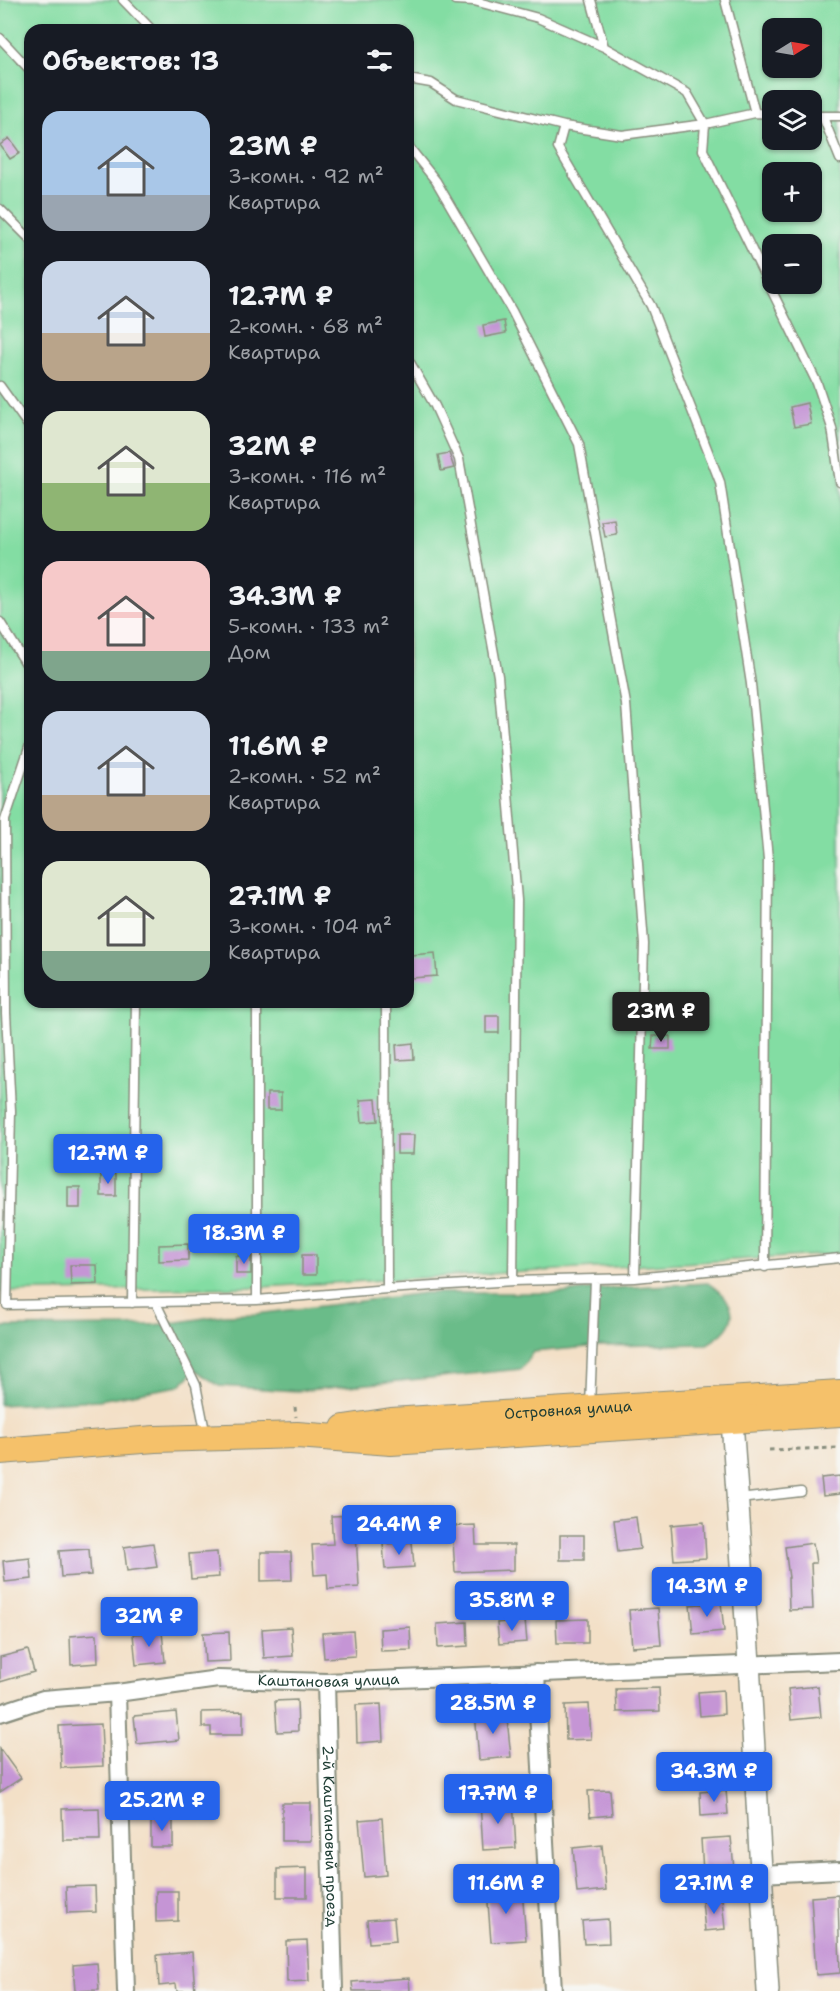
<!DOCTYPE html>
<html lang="ru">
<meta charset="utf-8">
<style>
body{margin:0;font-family:"Shantell Sans",sans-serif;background:#20242c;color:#f1f3f6;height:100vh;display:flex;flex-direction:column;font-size:22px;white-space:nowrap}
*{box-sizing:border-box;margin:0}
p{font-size:20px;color:#9ea1a6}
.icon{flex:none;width:33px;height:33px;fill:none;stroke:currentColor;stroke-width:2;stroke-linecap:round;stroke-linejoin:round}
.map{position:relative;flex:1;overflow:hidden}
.drawer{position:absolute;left:24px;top:24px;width:390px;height:984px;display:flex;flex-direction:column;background:#171b24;border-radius:18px;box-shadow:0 2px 4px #0004}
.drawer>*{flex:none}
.needle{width:39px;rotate:79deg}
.controls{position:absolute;left:762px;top:18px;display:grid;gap:12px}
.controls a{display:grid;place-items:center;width:60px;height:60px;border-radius:12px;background:#171b24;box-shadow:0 2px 4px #0004;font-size:30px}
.price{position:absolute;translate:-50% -51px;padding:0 14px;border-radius:6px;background:#2563eb;color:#fff;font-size:20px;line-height:39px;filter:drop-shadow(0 2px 3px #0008)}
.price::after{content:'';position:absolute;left:50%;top:36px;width:18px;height:14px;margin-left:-9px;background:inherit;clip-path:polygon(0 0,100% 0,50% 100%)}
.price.selected{background:#222;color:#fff}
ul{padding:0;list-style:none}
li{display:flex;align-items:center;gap:18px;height:150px;padding:0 18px}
li span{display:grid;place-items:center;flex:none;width:168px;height:120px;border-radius:18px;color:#555}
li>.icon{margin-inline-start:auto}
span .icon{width:72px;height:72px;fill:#fffc;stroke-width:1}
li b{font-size:26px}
h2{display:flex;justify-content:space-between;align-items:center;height:72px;padding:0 18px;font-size:26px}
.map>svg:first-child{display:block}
.green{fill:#83dda3;stroke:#518d6c;stroke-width:1.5;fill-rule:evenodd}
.forest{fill:#6abc89;stroke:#447c5e;stroke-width:1.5}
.building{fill:#c595d5}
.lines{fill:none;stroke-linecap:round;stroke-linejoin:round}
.service-casing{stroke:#898e7e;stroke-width:11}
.minor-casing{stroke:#898e7e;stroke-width:20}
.tertiary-casing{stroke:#898e7e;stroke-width:24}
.primary-casing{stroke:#898e7e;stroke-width:28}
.path{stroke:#898e7e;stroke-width:3;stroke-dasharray:4.5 4.5;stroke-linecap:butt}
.service{stroke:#fff;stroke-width:8}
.minor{stroke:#fff;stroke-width:16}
.tertiary{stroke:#fff;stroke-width:21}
.primary{stroke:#f5c16b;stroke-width:26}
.labels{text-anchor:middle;stroke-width:4.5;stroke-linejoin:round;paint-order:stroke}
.street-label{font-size:15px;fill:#1f3d34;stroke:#f6f6f2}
</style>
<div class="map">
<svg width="840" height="1991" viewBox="0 0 840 1991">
<rect width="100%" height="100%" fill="#f6f6f2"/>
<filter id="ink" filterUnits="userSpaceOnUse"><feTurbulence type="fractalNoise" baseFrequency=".0167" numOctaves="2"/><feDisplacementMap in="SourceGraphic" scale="12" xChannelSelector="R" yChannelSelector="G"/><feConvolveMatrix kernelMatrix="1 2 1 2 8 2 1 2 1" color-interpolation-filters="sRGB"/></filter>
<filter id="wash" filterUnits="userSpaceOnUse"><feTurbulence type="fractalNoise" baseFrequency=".008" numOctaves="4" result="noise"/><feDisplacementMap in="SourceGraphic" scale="24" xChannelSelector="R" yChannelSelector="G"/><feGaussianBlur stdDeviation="1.35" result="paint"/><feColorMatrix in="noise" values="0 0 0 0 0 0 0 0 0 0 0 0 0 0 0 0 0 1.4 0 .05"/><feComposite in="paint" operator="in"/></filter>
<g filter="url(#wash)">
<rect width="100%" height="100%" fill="#f3e0c7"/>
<path class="green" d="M0,0H840V1254L262,1287L0,1292ZM772,28H812V68H772ZM30,30H408V1002H30ZM772,100H812V140H772ZM772,172H812V212H772ZM772,244H812V284H772Z"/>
<path class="forest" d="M708,1283C739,1304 741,1325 707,1344L599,1346L533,1352L521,1369L297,1391L219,1386L196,1370L179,1386L99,1400L0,1405V1327L128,1326L166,1324L224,1315L257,1314L425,1293H565L594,1289Z"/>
<g id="blocks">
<path class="building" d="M9,138L20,153L10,159L0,145Z
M504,321L506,333L485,337L483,325Z
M807,403L811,424L794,427L790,407Z
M449,453L454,468L441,471L438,455Z
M615,520L617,535L605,537L602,522Z
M435,953L437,976L412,978L411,955Z
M486,1016H499V1033H486Z
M653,1036H670V1049H652Z
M413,1043L414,1059L397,1060L396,1045Z
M267,1093H281V1110H267Z
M376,1099L378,1121L362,1122L360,1100Z
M397,1135H414L413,1154H397Z
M101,1174H116V1196H101Z
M68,1187H80V1208H68Z
M188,1244V1260L159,1261V1245Z
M302,1255H316V1275H302Z
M236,1256H251V1274H236Z
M70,1265H97L98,1284L71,1285Z
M840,1476V1494L823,1496L821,1478Z
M355,1515L359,1587L328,1589L327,1574L314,1575L312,1545L333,1544L331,1516Z
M636,1517L640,1549L618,1552L614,1520Z
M704,1522L706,1558L674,1560L671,1525Z
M475,1525L476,1545H514V1570L455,1572L452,1526Z
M560,1535H584V1560H560Z
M412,1542L414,1567L385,1569L383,1544Z
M153,1543L157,1567L127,1571L124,1547Z
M813,1543L816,1563H811L813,1609L789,1610L788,1578H789L785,1547Z
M89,1549L91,1575L61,1577L59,1551Z
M217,1552L219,1577L191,1579L189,1554Z
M261,1552H291L292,1580L261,1581Z
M30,1558L32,1579L5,1582L3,1561Z
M721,1602L724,1631L693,1634L690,1605Z
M658,1608L661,1645L632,1647L629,1610Z
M588,1619V1643H557L556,1620Z
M525,1620L527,1642L499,1644L497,1623Z
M467,1622L468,1646L438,1648L437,1624Z
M291,1627L293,1656L264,1658L262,1629Z
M410,1627L411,1650L381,1651L380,1629Z
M353,1631L355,1656L324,1658L322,1633Z
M162,1632L165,1662L136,1665L133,1634Z
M229,1632L230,1661L205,1662L203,1633Z
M97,1634L98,1663L71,1665L70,1636Z
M28,1650L34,1672L0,1682V1657Z
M818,1686L821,1717L791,1720L788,1689Z
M659,1688L660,1711L617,1712L616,1689Z
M723,1690L724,1714L700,1716L698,1692Z
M297,1700L298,1731L277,1732L275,1701Z
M381,1704L383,1741L357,1743L356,1705Z
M589,1704L591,1739L566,1740L565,1705Z
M506,1709L511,1757L479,1760L475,1712Z
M243,1711V1735H211V1727H202V1712Z
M176,1712L179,1740L137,1744L134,1716Z
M101,1724L103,1766L61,1768L59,1726Z
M0,1749L21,1778L0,1792Z
M610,1790L612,1815L590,1817L588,1791Z
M726,1790L728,1814L701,1816L700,1792Z
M513,1800L516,1848L483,1850L480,1802Z
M282,1803H311V1841H282Z
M99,1808L100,1840H63L62,1809Z
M151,1817H173V1847H151Z
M382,1818L386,1875L364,1877L359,1820Z
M731,1837L734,1869L703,1872L701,1839Z
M602,1845L606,1890L577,1893L573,1848Z
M307,1868V1897H277V1869Z
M95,1886L96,1912L67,1913L66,1887Z
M522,1888L526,1940L491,1942L487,1890Z
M156,1891H178V1921L156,1922Z
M838,1895L840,1973L816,1975L811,1897Z
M722,1899L725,1929L705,1931L702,1901Z
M394,1918L396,1941L369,1943L367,1920Z
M608,1919L609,1943L584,1944L582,1921Z
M307,1940L309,1981L287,1982L286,1941Z
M192,1952L195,1991H177L176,1984L159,1986L157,1955Z
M97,1963L99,1990L75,1991L73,1965Z
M409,1978L410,1991H353L352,1982Z"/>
</g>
</g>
<g filter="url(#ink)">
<use href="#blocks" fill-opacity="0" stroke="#898e7e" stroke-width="1.5"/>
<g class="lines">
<g class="service-casing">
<path id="service" d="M123,0L152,30
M455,0L474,1L538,18L604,47L687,93L705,124L703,150L817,383L832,428L840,482
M591,0L604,47
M725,0L755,113
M0,38L30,70
M408,79L431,83L456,99L564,126L622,135L705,124L755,113L772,114
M812,116H840
M823,117L840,159
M564,126L558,148L651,306L720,482L751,684L768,859L765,1267
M408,146L436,181L512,311L579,444L626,704L644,944L635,1278
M0,209L30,239
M408,359L435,406L459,459L498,676L517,900L513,1281
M0,386L30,428
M0,622L30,670
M30,745L5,820L6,1013L11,1111L7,1305L257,1300L387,1289L513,1281L635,1278L840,1258
M386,1002L387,1289
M257,1300V1002
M132,1303L136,1002
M156,1303L196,1385L206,1436
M590,1406L595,1280
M739,1499L801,1492"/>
</g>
<g class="minor-casing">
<g id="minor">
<path d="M536,1673L553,1991"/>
<path id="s1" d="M326,1682L334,1991"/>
<path d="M117,1693L126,1991"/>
<path id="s2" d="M0,1713L43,1699L117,1693L218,1679L326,1682L840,1661"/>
<path d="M761,1874L840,1870"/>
</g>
</g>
<g class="tertiary-casing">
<path id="tertiary" d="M732,1421L749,1663L768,1991"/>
</g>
<g class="primary-casing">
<g id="primary">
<path id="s3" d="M344,1428L391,1421L840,1393"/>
<path d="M0,1451L155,1439L297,1435L391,1442L840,1413"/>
</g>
</g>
<path class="path" d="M295,1407L296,1417
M769,1450L840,1448"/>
<use href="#service" class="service"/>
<use href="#minor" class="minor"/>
<use href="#tertiary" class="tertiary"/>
<use href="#primary" class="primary"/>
</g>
</g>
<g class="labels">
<g class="street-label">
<text dy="5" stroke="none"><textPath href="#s3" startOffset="225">Островная улица</textPath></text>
<text dy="5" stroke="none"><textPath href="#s2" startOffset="332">Каштановая улица</textPath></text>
<text dy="5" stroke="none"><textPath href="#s1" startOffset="154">2-й Каштановый проезд</textPath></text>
</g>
</g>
</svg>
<div class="controls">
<a><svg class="needle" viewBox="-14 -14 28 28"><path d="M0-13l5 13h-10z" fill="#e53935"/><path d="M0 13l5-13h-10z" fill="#9ea1a6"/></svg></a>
<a><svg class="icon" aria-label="layers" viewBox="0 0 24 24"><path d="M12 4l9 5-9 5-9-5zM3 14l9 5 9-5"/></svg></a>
<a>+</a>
<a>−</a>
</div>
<b class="price selected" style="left:661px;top:1043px">23M ₽</b>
<b class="price" style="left:108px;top:1185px">12.7M ₽</b>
<b class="price" style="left:244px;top:1265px">18.3M ₽</b>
<b class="price" style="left:399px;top:1556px">24.4M ₽</b>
<b class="price" style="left:707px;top:1618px">14.3M ₽</b>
<b class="price" style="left:512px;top:1632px">35.8M ₽</b>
<b class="price" style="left:149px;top:1648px">32M ₽</b>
<b class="price" style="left:493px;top:1735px">28.5M ₽</b>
<b class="price" style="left:714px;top:1803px">34.3M ₽</b>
<b class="price" style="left:498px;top:1825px">17.7M ₽</b>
<b class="price" style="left:162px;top:1832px">25.2M ₽</b>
<b class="price" style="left:506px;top:1915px">11.6M ₽</b>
<b class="price" style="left:714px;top:1915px">27.1M ₽</b>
<section class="drawer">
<h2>Объектов: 13<svg class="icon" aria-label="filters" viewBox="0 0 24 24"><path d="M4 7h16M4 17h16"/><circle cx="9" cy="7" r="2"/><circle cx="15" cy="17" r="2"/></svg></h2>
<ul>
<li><span style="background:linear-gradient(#a9c7e8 70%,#9aa5b1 0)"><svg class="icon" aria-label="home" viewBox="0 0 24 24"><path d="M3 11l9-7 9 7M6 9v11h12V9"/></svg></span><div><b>23M ₽</b><p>3-комн. · 92 m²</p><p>Квартира</p></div></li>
<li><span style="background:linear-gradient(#c9d6e8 60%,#b9a48a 0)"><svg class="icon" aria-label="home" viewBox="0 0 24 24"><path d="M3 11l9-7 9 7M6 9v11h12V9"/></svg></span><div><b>12.7M ₽</b><p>2-комн. · 68 m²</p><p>Квартира</p></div></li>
<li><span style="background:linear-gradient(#dfe7d0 60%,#8fb573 0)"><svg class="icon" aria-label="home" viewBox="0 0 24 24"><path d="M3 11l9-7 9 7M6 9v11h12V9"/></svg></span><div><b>32M ₽</b><p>3-комн. · 116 m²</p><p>Квартира</p></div></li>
<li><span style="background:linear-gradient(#f6c9c9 75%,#7fa58c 0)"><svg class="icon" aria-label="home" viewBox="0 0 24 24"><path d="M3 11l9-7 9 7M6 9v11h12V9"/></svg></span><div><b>34.3M ₽</b><p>5-комн. · 133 m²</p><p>Дом</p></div></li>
<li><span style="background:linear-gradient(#c9d6e8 70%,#b9a48a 0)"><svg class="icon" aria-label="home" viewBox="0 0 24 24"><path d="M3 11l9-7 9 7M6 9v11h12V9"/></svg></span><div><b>11.6M ₽</b><p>2-комн. · 52 m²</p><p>Квартира</p></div></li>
<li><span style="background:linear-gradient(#dfe7d0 75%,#7fa58c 0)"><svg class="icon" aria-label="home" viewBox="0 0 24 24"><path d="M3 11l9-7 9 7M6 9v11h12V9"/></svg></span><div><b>27.1M ₽</b><p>3-комн. · 104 m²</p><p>Квартира</p></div></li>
</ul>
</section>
</div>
